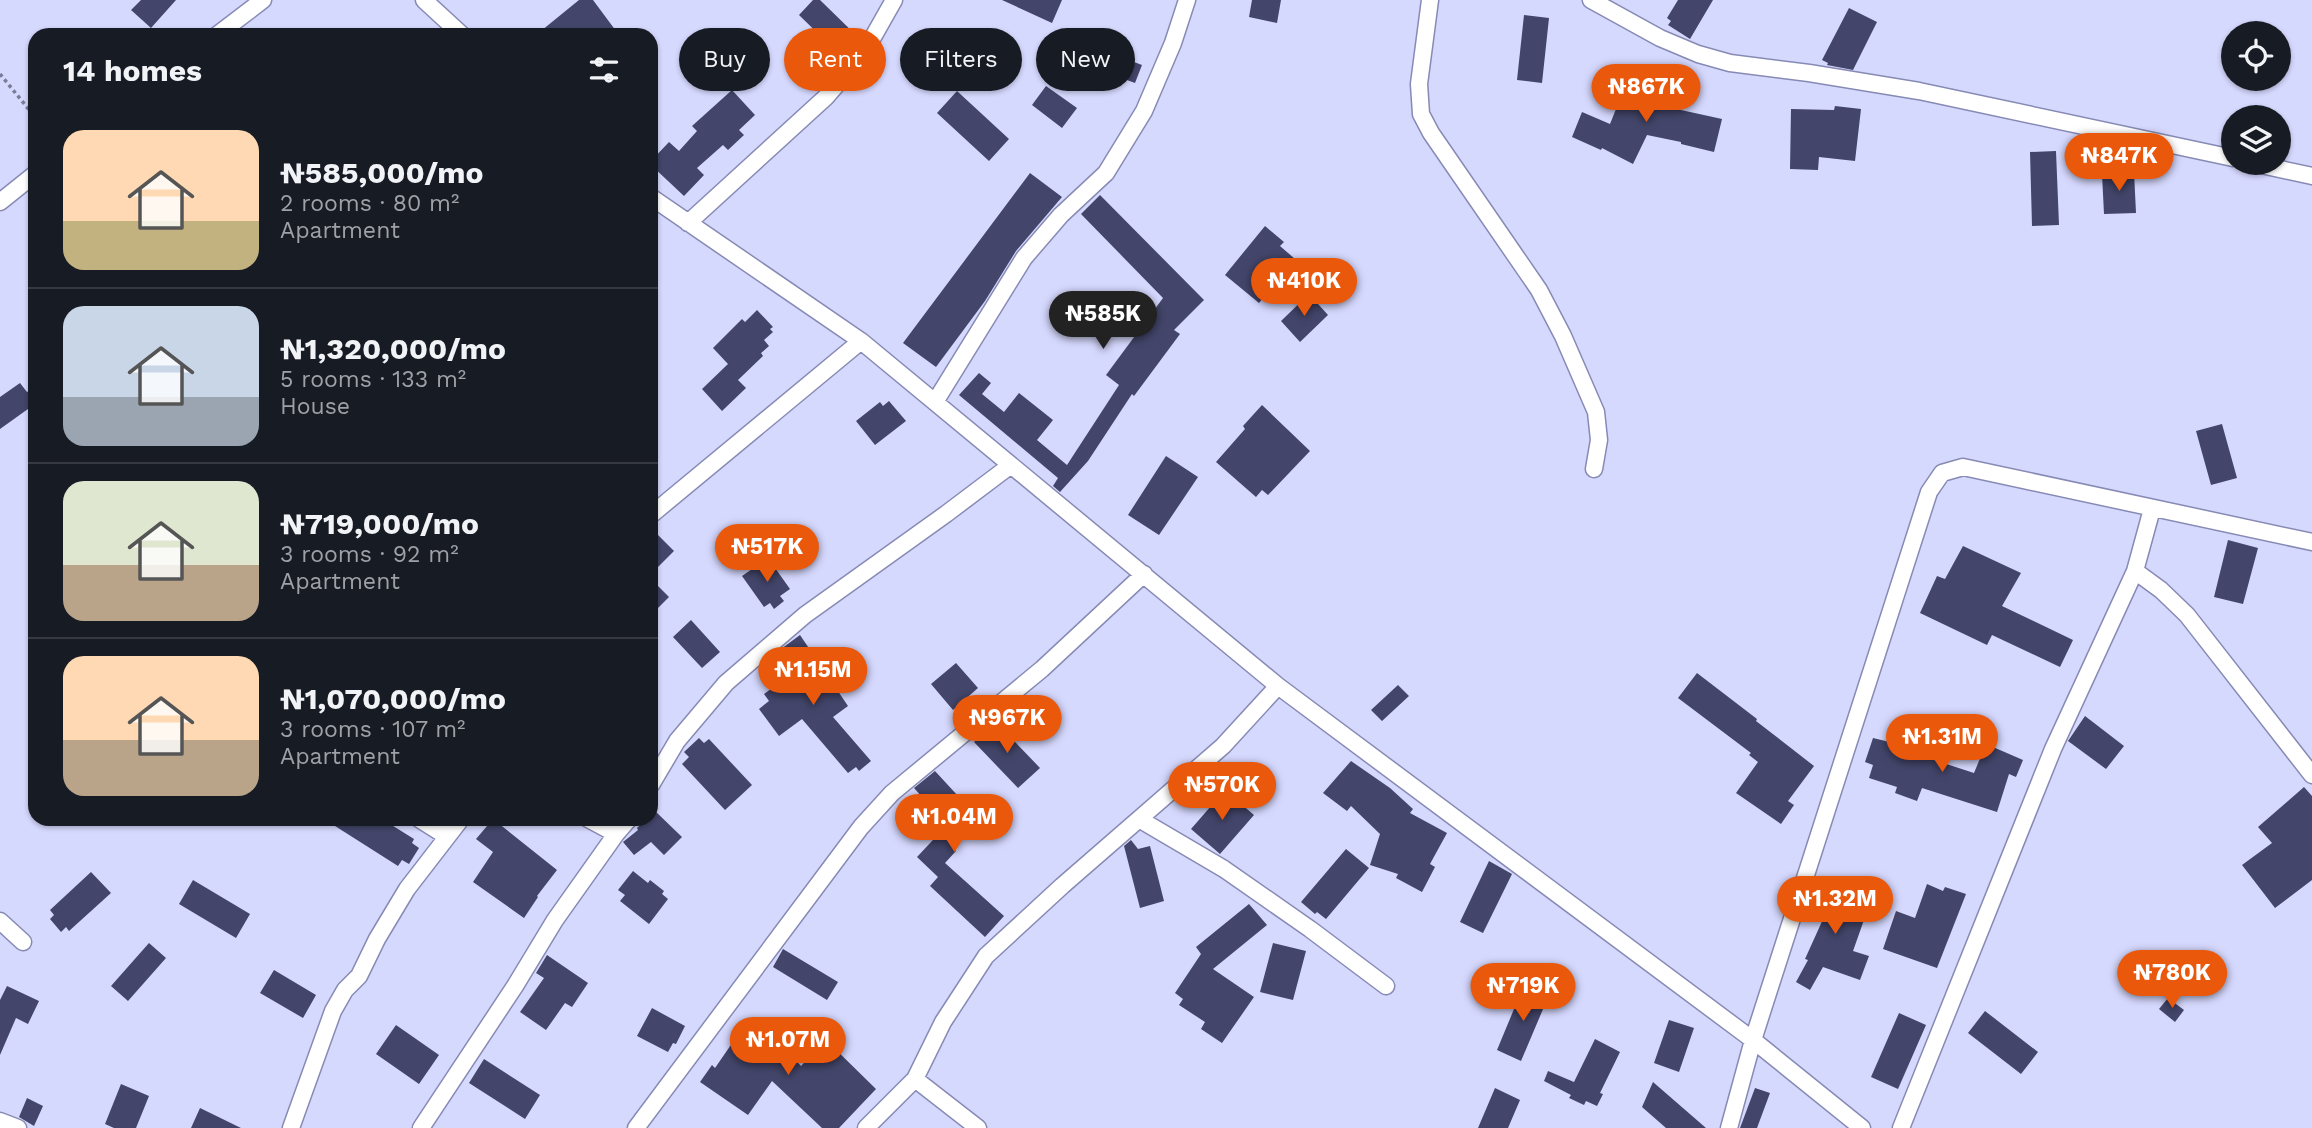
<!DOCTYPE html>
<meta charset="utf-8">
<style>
body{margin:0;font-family:"Work Sans",sans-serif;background:#20242c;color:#f1f3f6;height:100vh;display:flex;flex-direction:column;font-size:26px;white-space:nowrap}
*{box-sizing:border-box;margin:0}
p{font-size:23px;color:#9ea1a6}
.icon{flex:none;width:38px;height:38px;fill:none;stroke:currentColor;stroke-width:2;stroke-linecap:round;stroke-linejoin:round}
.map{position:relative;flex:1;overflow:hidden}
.side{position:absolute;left:28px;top:28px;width:630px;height:798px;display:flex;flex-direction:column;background:#171b24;border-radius:21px;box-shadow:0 2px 5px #0004}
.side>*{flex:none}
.hud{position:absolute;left:679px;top:28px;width:665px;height:63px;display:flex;gap:14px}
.buttons{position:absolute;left:2221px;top:21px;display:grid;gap:14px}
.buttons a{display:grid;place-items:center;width:70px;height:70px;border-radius:50%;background:#171b24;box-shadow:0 2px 5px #0004;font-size:35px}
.price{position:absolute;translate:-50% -60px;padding:0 16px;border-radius:24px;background:#ea580c;color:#fff;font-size:23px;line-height:46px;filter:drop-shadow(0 2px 4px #0008)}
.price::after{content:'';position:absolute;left:50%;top:42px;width:21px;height:16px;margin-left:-10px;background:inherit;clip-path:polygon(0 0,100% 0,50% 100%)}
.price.current{background:#222;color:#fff}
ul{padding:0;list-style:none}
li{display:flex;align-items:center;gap:21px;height:175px;padding:0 35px}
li+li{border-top:2px solid #363941}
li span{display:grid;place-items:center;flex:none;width:196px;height:140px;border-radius:21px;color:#555}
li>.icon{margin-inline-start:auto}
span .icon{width:84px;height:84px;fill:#fffc;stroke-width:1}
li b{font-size:30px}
h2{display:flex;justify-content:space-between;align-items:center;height:84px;padding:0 35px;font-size:30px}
.tag{padding:0 24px;border-radius:32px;background:#171b24;box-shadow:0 2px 5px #0004;font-size:24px;line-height:63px}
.tag.current{background:#ea580c;color:#fff}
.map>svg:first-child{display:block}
.building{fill:#43456a}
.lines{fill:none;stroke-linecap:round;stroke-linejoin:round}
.minor-casing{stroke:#878ab4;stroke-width:19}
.path{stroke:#7a7c97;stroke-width:3.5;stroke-dasharray:3.5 3.5;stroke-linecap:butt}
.minor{stroke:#fff;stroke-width:16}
</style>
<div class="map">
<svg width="2312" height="1128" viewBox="0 0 2312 1128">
<rect width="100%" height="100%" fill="#d6d9fe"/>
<path class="building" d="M141,0H176L151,28L131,10Z
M579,0H593L619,35H536Z
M813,0H820L860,39L843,58L799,15Z
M1002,0H1062L1052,23Z
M1252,0H1281L1277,23L1249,17Z
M1678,0H1713L1690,39L1668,25L1671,21L1667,18Z
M1849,8L1877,22L1853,70L1827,65L1828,63L1822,60Z
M1524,15L1549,18L1542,83L1517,80Z
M1062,35L1142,65L1135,83L1055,53Z
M1635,64L1651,70L1640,101L1722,119L1714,152L1681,144V142L1647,135L1633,164L1602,148L1601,150L1572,137L1582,112L1610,124L1620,99L1623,100Z
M1046,86L1077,108L1062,128L1032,105Z
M732,90L755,115L739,130L744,135L728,150L723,145L697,168L704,175L684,196L651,165V161L669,142L679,151L697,131L692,126Z
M957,91L1009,139L989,161L937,113Z
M1835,106L1861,109L1855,161L1819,157L1818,170L1790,169L1791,109L1834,110Z
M2056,151L2059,225L2032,226L2030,152Z
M2134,172L2136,213L2104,214L2102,174Z
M1030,173L1062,197L1016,251L985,301L936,367L903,343Z
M1100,195L1204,300L1174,330L1180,334L1134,396L1132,394L1088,461L1060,492L1053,486L1058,478L959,395L979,373L991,383L982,394L1004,412L1019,393L1053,420L1037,440L1067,465L1119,385L1106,375L1163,298L1081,214Z
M1265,226L1284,242L1280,246L1295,259L1259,303L1225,275Z
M1309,294L1328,315L1300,342L1281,321Z
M757,310L773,327L770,329L773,332L764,340L769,346L761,353L763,356L738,380L746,388L722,411L702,389L728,364L713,348L742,319L745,322Z
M20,383L27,392L35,387V404L0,429V397Z
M889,401L906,421L875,445L856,421L880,402L883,406Z
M1262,405L1310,451L1268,495L1262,490L1256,497L1216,462L1245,429L1243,426Z
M2222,424L2237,478L2211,485L2196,431Z
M1166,456L1198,477L1159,535L1128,515Z
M651,528L674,551L651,574Z
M2228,540L2258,548L2243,604L2214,597Z
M1963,546L2021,573L2002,606L2073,640L2060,667L1992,635L1987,645L1920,613L1937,576L1945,579Z
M768,558L790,589L780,596L784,601L774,609L770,603L764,607L742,576Z
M651,579L669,597L651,615Z
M691,620L720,652L702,668L673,637Z
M800,635L848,706L833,717L871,761L859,771L856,767L848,773L802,719L779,736L759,709L769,701L764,694L775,686L780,693L801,678L781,649Z
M956,663L978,688L953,710L931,684Z
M1697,673L1757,719L1756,721L1814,766L1788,801L1794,805L1781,824L1736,793L1758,762L1749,755L1751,753L1678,698Z
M1398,685L1409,696L1382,721L1371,710Z
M2085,716L2124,746L2106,769L2068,741Z
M996,722L1040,768L1018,788L974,742Z
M699,738L704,743L709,739L752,785L725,810L682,764L689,757L684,752Z
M1873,738L1931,752V759L1974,773L1986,744L2023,760L2016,777L2009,774L1997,812L1922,788L1917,801L1895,793L1897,787L1869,778L1873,765L1865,762Z
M1351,761L1390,788L1413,809L1410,813L1447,833L1430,864L1435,867L1422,892L1396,878L1398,874L1370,865L1380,834L1351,806L1347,811L1323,793Z
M935,771L982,822L953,848L956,851L945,863L1004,916L985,937L930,886L938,877L917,857L947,825L914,788Z
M2304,787L2312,796V880L2275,908L2242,865L2272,843L2258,827Z
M1225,790L1254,815L1220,854L1191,829Z
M654,810L682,837L664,855L651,842L634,855L623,842L638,830L637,828L646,819H651V814Z
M324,819H382L414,839L412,843L419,848L409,864L402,860L398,866Z
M493,819L557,870L537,896L538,897L524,918L473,882L493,852L476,839Z
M1131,840L1138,849L1150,846L1164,901L1140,908L1124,846Z
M1346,849L1369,868L1326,919L1317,912L1315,914L1301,902Z
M1489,861L1512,874L1483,933L1460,922Z
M633,871L648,883L650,880L664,891L662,894L668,899L649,924L620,901L625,895L618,890Z
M91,872L111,893L69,931L66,927L61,932L50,919L54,915L50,910Z
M193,880L250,914L236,938L179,904Z
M1820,884L1870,903L1853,951L1869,956L1860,980L1823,967L1810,990L1796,982L1808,960L1805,959L1824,917L1807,911L1814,893L1817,894Z
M1927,884L1943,891L1945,887L1966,894L1937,968L1883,949L1896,911L1915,918Z
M1249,904L1267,925L1213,969L1254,997L1222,1043L1201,1029L1205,1022L1179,1005L1183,999L1175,993L1201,954L1196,947Z
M149,943L166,958L128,1001L111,986Z
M1273,943L1306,951L1293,1000L1260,992Z
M783,949L838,982L827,1000L773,967Z
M547,955L588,983L572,1007L565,1003L546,1030L520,1012L544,978L536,973Z
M274,970L316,995L303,1018L260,993Z
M1524,985L1549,995L1521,1061L1497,1050Z
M7,986L39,1001L28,1024L16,1018L0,1055V1000Z
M2168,998L2184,1010L2175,1022L2159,1009Z
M652,1008L685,1026L676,1044L673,1043L668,1052L637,1036Z
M1985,1011L2038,1052L2021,1074L1968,1033Z
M1899,1013L1926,1025L1898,1089L1871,1077Z
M755,1017L801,1066L826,1040L876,1089L839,1128H822L772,1081L748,1115L700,1082L712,1065L715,1068L735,1039L733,1037Z
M1669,1020L1694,1028L1679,1072L1654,1063Z
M396,1025L439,1055L419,1084L376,1054Z
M1595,1039L1620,1052L1600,1093L1603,1094L1597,1106L1586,1101L1584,1105L1569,1098L1571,1095L1544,1081L1548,1071L1574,1082Z
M484,1059L540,1095L525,1119L469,1083Z
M1653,1082L1706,1128H1666L1642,1107Z
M121,1084L149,1096L136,1128H114L105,1124Z
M1495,1088L1520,1100L1508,1128H1478Z
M1755,1088L1770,1093L1757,1128H1740Z
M27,1098L43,1106L34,1126L19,1117Z
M200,1108L241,1128H191Z"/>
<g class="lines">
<g class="minor-casing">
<path id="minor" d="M424,0L462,35
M1430,0L1419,84L1421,114L1431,133L1539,290L1563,336L1596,412L1599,440L1594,469
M1591,0L1660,38L1698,54L1730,63L1809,73L1919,91L2233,158
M217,35L263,0
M2252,163L2312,176
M651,197L861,341L1278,686L1753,1040L1862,1128
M0,202L35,174
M688,223L826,97L864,53L894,0
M935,402L1024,258L1061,215L1106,173L1144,111L1173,43L1187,0
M651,515L861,341
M2135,571L2161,590L2187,615L2312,775
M651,785L677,741L726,683L805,615L946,514L1011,465
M419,819L446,836
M588,819L616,834L629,819
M1139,819L1224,869L1310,929L1386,986
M0,921L23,942
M915,1079L978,1128
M0,1121L18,1128
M291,1128L333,1011L345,990L359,976L377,939L407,889L461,819
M421,1128L515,986L555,920L616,834
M636,1128L861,827L892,793L1042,669L1144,574
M866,1128L915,1079L943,1022L986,956L1062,886L1223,746L1278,686
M1729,1128L1753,1040L1929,492L1942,473L1963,467L2312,542
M1901,1128L2053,749L2135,571L2152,509"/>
</g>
<path class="path" d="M0,74L35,117"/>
<use href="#minor" class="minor"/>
</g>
</svg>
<div class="buttons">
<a><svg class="icon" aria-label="locate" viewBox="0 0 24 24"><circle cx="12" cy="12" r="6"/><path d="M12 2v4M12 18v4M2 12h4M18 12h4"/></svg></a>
<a><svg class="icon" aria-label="layers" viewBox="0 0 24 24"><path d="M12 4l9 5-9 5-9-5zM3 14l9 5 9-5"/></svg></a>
</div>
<b class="price" style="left:1646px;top:124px">₦867K</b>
<b class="price" style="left:2119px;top:193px">₦847K</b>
<b class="price" style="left:1304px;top:318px">₦410K</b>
<b class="price current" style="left:1103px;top:351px">₦585K</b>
<b class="price" style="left:767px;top:584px">₦517K</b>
<b class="price" style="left:813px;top:707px">₦1.15M</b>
<b class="price" style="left:1007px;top:755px">₦967K</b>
<b class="price" style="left:1942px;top:774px">₦1.31M</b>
<b class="price" style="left:1222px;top:822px">₦570K</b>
<b class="price" style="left:954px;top:854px">₦1.04M</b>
<b class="price" style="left:1835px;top:936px">₦1.32M</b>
<b class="price" style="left:2172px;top:1010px">₦780K</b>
<b class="price" style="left:1523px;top:1023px">₦719K</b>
<b class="price" style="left:788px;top:1077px">₦1.07M</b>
<div class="hud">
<a class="tag">Buy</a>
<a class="tag current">Rent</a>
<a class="tag">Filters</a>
<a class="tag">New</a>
</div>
<section class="side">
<h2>14 homes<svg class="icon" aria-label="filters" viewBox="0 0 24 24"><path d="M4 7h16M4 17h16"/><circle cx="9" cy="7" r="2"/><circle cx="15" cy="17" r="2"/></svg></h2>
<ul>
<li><span style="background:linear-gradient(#ffd9b3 65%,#c2b280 0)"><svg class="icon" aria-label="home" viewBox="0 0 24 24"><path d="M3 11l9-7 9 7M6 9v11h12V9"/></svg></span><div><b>₦585,000/mo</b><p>2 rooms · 80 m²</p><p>Apartment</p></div></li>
<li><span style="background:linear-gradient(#c9d6e8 65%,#9aa5b1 0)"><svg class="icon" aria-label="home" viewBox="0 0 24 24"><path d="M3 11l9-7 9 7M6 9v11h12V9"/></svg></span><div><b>₦1,320,000/mo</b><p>5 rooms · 133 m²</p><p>House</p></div></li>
<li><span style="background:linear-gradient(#dfe7d0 60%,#b9a48a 0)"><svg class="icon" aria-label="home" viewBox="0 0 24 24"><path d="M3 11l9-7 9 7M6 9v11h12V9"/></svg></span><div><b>₦719,000/mo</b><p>3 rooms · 92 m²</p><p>Apartment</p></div></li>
<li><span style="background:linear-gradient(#ffd9b3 60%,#b9a48a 0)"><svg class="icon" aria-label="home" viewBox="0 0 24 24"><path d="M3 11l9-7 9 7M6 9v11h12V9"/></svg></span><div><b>₦1,070,000/mo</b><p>3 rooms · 107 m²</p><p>Apartment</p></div></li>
</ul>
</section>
</div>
